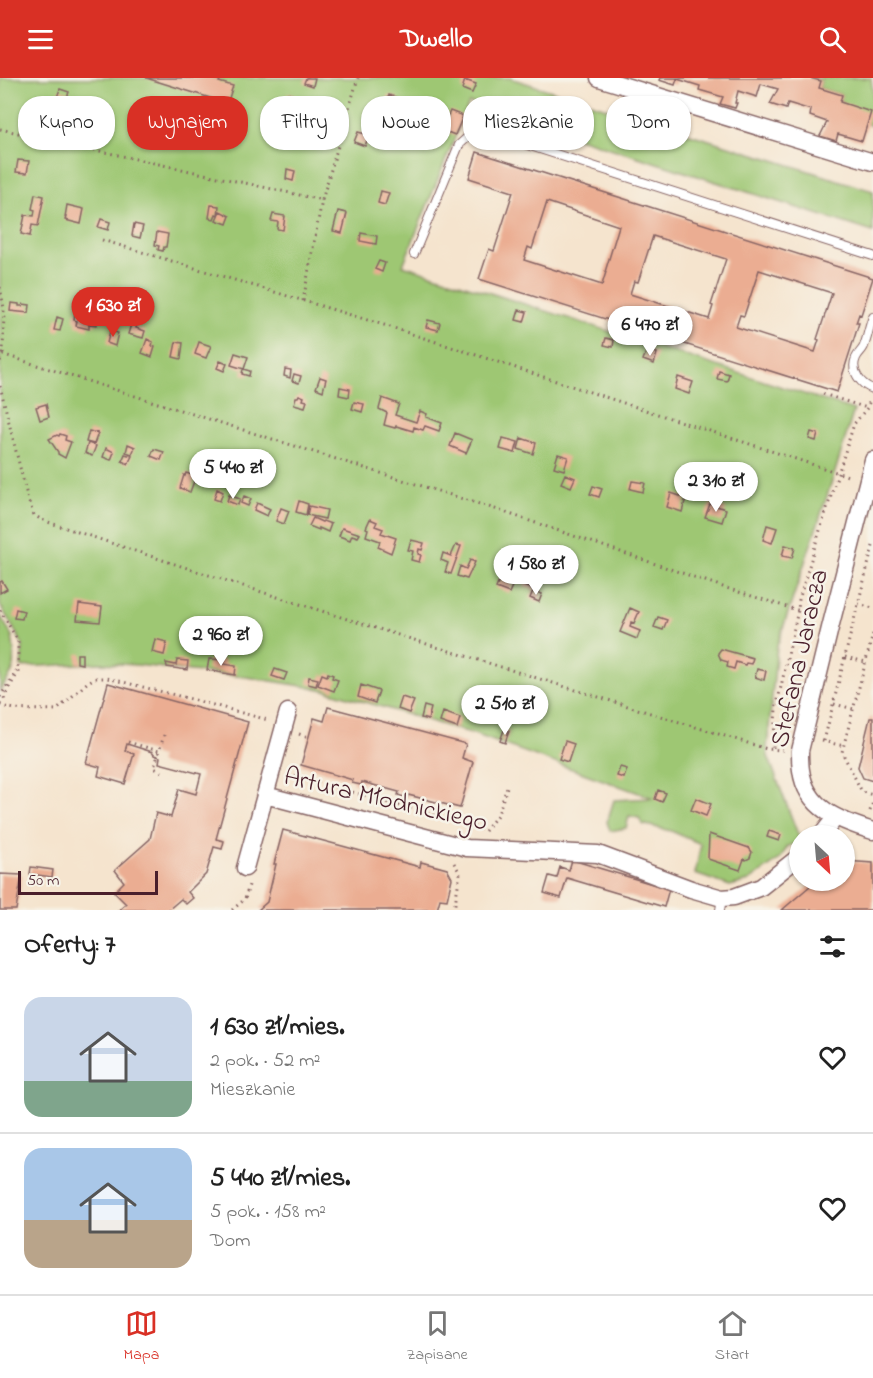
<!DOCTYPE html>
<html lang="pl">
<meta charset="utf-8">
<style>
body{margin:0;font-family:"Indie Flower",sans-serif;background:#f6f6f6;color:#222;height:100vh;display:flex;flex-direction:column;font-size:22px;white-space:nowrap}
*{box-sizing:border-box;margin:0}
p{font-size:20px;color:#767676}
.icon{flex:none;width:33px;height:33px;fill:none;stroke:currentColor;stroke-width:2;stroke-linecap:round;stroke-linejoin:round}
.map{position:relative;height:832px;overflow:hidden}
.details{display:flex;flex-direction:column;background:#fff;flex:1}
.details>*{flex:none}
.hud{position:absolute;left:18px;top:18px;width:837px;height:54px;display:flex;gap:12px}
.needle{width:39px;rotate:154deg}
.buttons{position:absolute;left:789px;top:747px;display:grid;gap:12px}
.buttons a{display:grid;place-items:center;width:66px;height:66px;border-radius:50%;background:#fff;box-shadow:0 2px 4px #0004;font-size:30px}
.scale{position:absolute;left:18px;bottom:15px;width:140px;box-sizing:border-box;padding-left:6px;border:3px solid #4a1f2b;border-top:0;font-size:16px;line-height:21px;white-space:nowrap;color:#4a1f2b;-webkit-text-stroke:4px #f7f3e8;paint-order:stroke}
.price{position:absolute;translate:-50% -51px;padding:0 14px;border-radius:21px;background:#fff;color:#222;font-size:20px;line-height:39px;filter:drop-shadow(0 2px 3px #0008)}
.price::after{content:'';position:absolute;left:50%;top:36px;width:18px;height:14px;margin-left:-9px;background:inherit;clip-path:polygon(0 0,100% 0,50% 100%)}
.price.selected{background:#d93025;color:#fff}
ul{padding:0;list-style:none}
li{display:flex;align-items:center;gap:18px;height:150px;padding:0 24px}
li+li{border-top:2px solid #e0e0e0}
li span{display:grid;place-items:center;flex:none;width:168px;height:120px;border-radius:18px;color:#555}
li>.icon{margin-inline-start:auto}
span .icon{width:72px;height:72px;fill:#fffc;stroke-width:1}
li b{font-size:26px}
h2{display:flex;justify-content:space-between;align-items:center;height:72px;padding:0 24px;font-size:26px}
.chip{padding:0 21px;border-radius:24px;background:#fff;box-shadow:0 2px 4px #0004;font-size:21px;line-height:54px}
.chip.selected{background:#d93025;color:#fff}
header{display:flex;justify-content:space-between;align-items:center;height:78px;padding:0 24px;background:#d93025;color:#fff;font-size:27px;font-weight:700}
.tabs{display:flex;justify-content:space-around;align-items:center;height:84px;border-top:2px solid #e0e0e0;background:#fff;font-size:16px;color:#767676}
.tabs a{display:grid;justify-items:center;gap:3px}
.tabs .selected{color:#d93025}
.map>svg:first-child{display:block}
.green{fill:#9ec773;stroke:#74734f;stroke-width:1.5}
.building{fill:#ebad92;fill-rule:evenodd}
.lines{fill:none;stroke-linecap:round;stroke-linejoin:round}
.lane-casing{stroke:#866464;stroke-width:10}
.street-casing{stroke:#866464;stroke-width:19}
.path{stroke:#866464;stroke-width:3;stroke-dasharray:1.5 4.5;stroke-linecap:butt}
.lane{stroke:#fff;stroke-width:8}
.street{stroke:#fff;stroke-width:16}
.labels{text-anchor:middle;stroke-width:5;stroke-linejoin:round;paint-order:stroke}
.street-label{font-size:26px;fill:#4a1f2b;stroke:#f7f3e8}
</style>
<header><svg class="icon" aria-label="menu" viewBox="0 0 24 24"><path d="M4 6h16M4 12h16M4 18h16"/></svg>Dwello<svg class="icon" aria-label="search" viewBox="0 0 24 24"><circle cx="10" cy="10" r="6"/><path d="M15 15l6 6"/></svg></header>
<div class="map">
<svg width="873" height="832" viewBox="0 0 873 832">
<rect width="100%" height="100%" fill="#f7f3e8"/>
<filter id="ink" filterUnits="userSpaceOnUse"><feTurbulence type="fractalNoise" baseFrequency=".0167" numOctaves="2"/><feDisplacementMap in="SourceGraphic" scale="12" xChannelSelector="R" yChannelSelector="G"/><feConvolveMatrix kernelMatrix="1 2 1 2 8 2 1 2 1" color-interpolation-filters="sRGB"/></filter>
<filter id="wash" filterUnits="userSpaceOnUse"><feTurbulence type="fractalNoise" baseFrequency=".008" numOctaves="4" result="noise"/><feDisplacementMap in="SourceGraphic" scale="24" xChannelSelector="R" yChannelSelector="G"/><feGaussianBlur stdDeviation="1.35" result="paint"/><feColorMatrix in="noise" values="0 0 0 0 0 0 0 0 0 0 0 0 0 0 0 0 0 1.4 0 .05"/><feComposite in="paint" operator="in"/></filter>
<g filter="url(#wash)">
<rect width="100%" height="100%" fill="#f5e4ce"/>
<path class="green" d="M0,0H510L873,113V154L469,25L403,187L854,332L835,394L777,568L767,670L768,678L799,759V765L788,768L780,781L749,803L730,808L695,796L701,766L671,753L642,746L639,740L629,738L626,750L610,753L607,744L614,722L653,720L474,656L321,611L246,599L137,587L100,585L21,589L23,567L0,527Z
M810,0H871L873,16V49C860,43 854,28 840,24L842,17L819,10L821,3Z
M0,537L12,558L14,572L13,593L0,613Z"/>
<g id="blocks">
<path class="building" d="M146,0H212L220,2L219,4L233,8L227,26L231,27L229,34L202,27L204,20L217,22Z
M306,0H315L313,8L304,5Z
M660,0H810L821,3L819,10L842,17L840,24L871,34L862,63L838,56L836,63L820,58L827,44L810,38L811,32L788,25L786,31L770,26L778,11L761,6L757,19L738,13L735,25H737L735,30L720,26L723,19L699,12L700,8L677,1L675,7L659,2Z
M465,2L476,6L472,15L462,11Z
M60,11L69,14L65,25L56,22Z
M288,15L296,18L294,23L286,21Z
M389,17L398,20L393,32L385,28Z
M450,33L463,38L455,57L442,52Z
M96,36L108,40L105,49L92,45Z
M290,36L308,41L305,50L292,46V49L287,47Z
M358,54L369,57L365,68L354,64Z
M477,74L873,200L861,237L859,236L856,245H859L837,314L479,201L489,171L494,173L513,114L469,100ZM547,124L619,148L605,194H606L602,207L524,182L528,169L532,171ZM653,158L726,181L711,227L713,228L709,241L630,216L634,203L638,204ZM759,192L832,215L817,261L819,262L815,274L736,249L740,237L744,238Z
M18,82L29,83L27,95L16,94Z
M287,91L295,93L293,103L286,101Z
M381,113L389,115L385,127L378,125Z
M35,116L44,118L38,148L32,147L30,158L21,156L25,137L34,138L35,132L32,131Z
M67,127L84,131L81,146L65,142L66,139H65Z
M211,127L219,128L218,137L216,136L214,141L209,140Z
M220,133L230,138L227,146L216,142Z
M338,133L347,135L342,155L333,153Z
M273,136L285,138L283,152L277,151L278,144L271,143Z
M101,141L110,144L108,152L98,149Z
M134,146L143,148L140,160L132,158Z
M157,154L168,156L166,169H164L163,173L158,172L159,168L155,167Z
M361,155L377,158L376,166L360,163Z
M379,183L385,185L382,194L375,191Z
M11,225L19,226V228H22L23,226L30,227L29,235L10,233Z
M519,232L527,234L524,244L516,242Z
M75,233L98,237L96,247L89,246V251L76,248L77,243L74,242Z
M57,239L63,241L60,253L54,252Z
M428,242L440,245L438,252L426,249Z
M132,243L137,244L136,250L145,253L143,260L128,256Z
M110,253L118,255L115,268L107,265Z
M606,260L614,262L613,269L604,267Z
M147,261L153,264L152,268L155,269L152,279L142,275Z
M176,264L183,265L181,281L173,279Z
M199,264L211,268L206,280L195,276Z
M647,272L657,275L654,286L643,282Z
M235,275L248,279L244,291L231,287Z
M220,283L227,286L224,293L217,290Z
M243,291L250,293L249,298L242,296Z
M285,291L291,292L290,300L284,298Z
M719,293L729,296L727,303L717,301Z
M294,296L301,298L299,305L292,303Z
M320,299L326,301L323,313L316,310Z
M678,299L693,304L689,316L675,311Z
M340,309L350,311L349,319L339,317Z
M299,317L304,319L303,322L307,323L305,329L294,326L296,319H298Z
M382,320L399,326L395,337L416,344L420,333L427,336L426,339L442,345L439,353L425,348L423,352L414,349L413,353L396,348L395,350L384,347L387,335L379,331Z
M354,324L364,326L362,334L352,331Z
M46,326L49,339L40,342L36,329Z
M89,353L98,355L94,366L86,364Z
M811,354L818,356L816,363L809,361Z
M455,355L472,362L466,375L450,368Z
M60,356L66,358L65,362L71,364L65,380L58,376V374L49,361L57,357L59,358Z
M503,360L518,364L515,375L500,371Z
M521,360L536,365L533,376L518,371Z
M88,365L96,368L92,378L85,375Z
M128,366L135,369L132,376L126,374Z
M106,370L114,374L111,382L103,379Z
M154,371L164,374L161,382L151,378Z
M125,376L132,378L128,386L122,383Z
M558,376L568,379L564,392L554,389Z
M186,395L196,398L190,414L180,410L184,397L185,398Z
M223,395L233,399L229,407L220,403Z
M565,396L575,400L571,409L561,405Z
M632,403L645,405L643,414L630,411Z
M593,408L602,411L599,419L590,416Z
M217,411L223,414L220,423L214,421Z
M671,415L686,420L682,434L667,429Z
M229,417L240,421L238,427L227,423Z
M244,418L251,421L248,428L241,425Z
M299,423L308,426L306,437L296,434Z
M257,425L270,431L267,438L254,432Z
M710,426L726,431L722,444L705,439Z
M309,428L327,432L325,441L307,437Z
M281,430L289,433L284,446L276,443Z
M313,440L322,444L323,443L331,446L328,454L319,450V452L309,448Z
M370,441L377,444L375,448L383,451L381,455L396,460L391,475L378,469L380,463L366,458L368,451L366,450Z
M767,447L777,450L772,465L763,462Z
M342,450L360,456L358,459L352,457L350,462L339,458Z
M411,462L424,465L422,472L419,471L418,476L421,477L419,484L411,482L413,473L408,472Z
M456,467L461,468L451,496L445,494L448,485L441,482L443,475L451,478Z
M785,467L795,470L792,480L782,478Z
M470,482L475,484L467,501L457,498L460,488L466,491Z
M500,501L513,506L509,515L496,510Z
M526,502L532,504V506L537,508L536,513L524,508Z
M2,503L7,511L0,515V504Z
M533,513L542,516L539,524L530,520Z
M79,526L102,529L100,544L77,542Z
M630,530L639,534L634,545L631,544L630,549L640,553L637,561L620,554Z
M16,531L24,533L22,541L14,540Z
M658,539L667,542L663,552L654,549Z
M155,561L167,564L164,577L152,574Z
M721,571L753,580L751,586L746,585L745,587L736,584L734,591L727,589L728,584L721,582L718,575Z
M77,576H82V586L77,585Z
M209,581L225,582L224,586L236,588L235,597L207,592Z
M177,582L188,583L187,592L167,589L166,585L176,587Z
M275,591L287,595L284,602L272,598Z
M757,591L766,593L764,602L755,599Z
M328,595L333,597L332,600L338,602L334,613L318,607L322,596L327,598Z
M309,599L318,601L316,608L308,606Z
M108,605L248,644L216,761L224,763L222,771L214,769L206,796L188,814L193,820L186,826L181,821L168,832H119L126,826L114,814L124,804L115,792L150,761L156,735L171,739L179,711L196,716L201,696L159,685L160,679L154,677L152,674L127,666L125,673L134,676L125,706L98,698L100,689L86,685Z
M361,607L379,613L375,625L358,619Z
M402,619L414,623L409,635L398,631Z
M424,628L431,630L428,642L421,640Z
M328,629L466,666L462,680L473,684L460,730L408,717L407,720L398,717L399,714L362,704L361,707L352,705L353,702L301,687L314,640L324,643Z
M443,634L460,640L457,650L440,644Z
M870,640H873V703L863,700L858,689Z
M504,652L509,653L505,665L500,663Z
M565,663L574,666L568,684L559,681Z
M620,689L627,691L624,700L617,698Z
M658,712L666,715L662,724L655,721Z
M696,720L711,726L706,738L691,732Z
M283,752L420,789L421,784L447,791L452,800L447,822L440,821L437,832H258L267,824L276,786H274Z
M769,753L781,757L779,763L767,759Z
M709,756L749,770L752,774L750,780L746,782L744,781L740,792L708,781Z
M572,782L669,811L664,829L567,800L561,820L544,815L549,798L557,800L560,789L569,792Z
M844,783L873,785V832H782L817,802H844Z
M31,789L53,792L52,799L30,796Z
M0,796L22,797L16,832H0Z"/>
</g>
</g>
<g filter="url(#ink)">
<use href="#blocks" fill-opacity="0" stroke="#866464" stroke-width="1.5"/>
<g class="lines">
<g class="lane-casing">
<path id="lane" d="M414,176L459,67L470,57L484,53L873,178
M873,239C869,248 868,258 864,268C863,272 858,275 856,280C850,293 861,307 873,311
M720,832L722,820"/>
</g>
<g class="street-casing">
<path id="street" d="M599,0L873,84
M873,382L830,550L800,673C800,679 800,686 801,692C806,731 840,743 873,753
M265,717L467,770L598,776L691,811L722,820L734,819L761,809L800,778
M821,758L835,740
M245,790L288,634"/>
</g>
<path class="path" d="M0,51L322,122L358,0
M102,162L384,247L851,399
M0,209L4,230L3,277
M303,223L322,122
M0,283L3,277L8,278L492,430L723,509L790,530L815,537
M0,308L28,422L34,437L42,442C282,523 525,596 767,671L783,672
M823,316L867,330
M873,468L858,526L873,530
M0,532L18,563V595L9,610L4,621L0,625
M873,556L842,674L862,714L873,717
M845,579L866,584
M0,619L18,590
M834,626L854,631
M0,627C16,634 39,631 57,632L88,604L95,600H107L191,621L268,642
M299,656L308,659
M822,663L844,668
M824,663L858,526
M128,664L159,673
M773,670L776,631L798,532L799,522L815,468L854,346L867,330L870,322
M162,694L154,690L165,654
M289,696L485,752
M870,733L873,724
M485,753L498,736L508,706
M454,785L460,795L454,832
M232,832L245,821L249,807"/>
<use href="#lane" class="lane"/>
<use href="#street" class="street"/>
</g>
</g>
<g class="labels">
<g class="street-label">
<text transform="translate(798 580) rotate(-77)" y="9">Stefana Jaracza</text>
<text transform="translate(386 720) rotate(13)" y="9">Artura Młodnickiego</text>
</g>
</g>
</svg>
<div class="buttons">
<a><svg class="needle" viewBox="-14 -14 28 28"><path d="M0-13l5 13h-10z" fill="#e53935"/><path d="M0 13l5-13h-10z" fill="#767676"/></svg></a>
</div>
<div class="scale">50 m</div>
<b class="price selected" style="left:113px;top:260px">1 630 zł</b>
<b class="price" style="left:650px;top:279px">6 470 zł</b>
<b class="price" style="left:233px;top:422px">5 440 zł</b>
<b class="price" style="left:716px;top:435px">2 310 zł</b>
<b class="price" style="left:536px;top:518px">1 580 zł</b>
<b class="price" style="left:221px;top:589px">2 960 zł</b>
<b class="price" style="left:505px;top:658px">2 510 zł</b>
<div class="hud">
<a class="chip">Kupno</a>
<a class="chip selected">Wynajem</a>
<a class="chip">Filtry</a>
<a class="chip">Nowe</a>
<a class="chip">Mieszkanie</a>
<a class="chip">Dom</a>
</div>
</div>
<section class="details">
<h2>Oferty: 7<svg class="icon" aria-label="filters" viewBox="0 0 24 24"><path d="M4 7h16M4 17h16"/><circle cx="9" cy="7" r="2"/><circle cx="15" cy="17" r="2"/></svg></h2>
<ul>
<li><span style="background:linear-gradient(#c9d6e8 70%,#7fa58c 0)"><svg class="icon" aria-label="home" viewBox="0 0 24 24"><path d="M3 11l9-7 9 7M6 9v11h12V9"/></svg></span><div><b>1 630 zł/mies.</b><p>2 pok. · 52 m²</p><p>Mieszkanie</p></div><svg class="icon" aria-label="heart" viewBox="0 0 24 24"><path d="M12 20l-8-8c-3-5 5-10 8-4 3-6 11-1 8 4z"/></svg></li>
<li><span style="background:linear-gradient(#a9c7e8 60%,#b9a48a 0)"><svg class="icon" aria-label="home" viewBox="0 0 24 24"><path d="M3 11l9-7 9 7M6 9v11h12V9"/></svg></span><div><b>5 440 zł/mies.</b><p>5 pok. · 158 m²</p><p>Dom</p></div><svg class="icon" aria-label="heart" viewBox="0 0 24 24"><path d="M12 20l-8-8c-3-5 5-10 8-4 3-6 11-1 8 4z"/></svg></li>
</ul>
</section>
<nav class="tabs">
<a class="selected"><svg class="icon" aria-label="map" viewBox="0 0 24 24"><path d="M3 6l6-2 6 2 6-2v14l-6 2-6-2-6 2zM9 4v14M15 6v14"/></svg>Mapa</a>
<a><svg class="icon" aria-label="saved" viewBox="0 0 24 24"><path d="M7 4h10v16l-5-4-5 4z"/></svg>Zapisane</a>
<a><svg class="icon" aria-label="home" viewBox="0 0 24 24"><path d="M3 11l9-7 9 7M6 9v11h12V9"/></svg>Start</a>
</nav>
